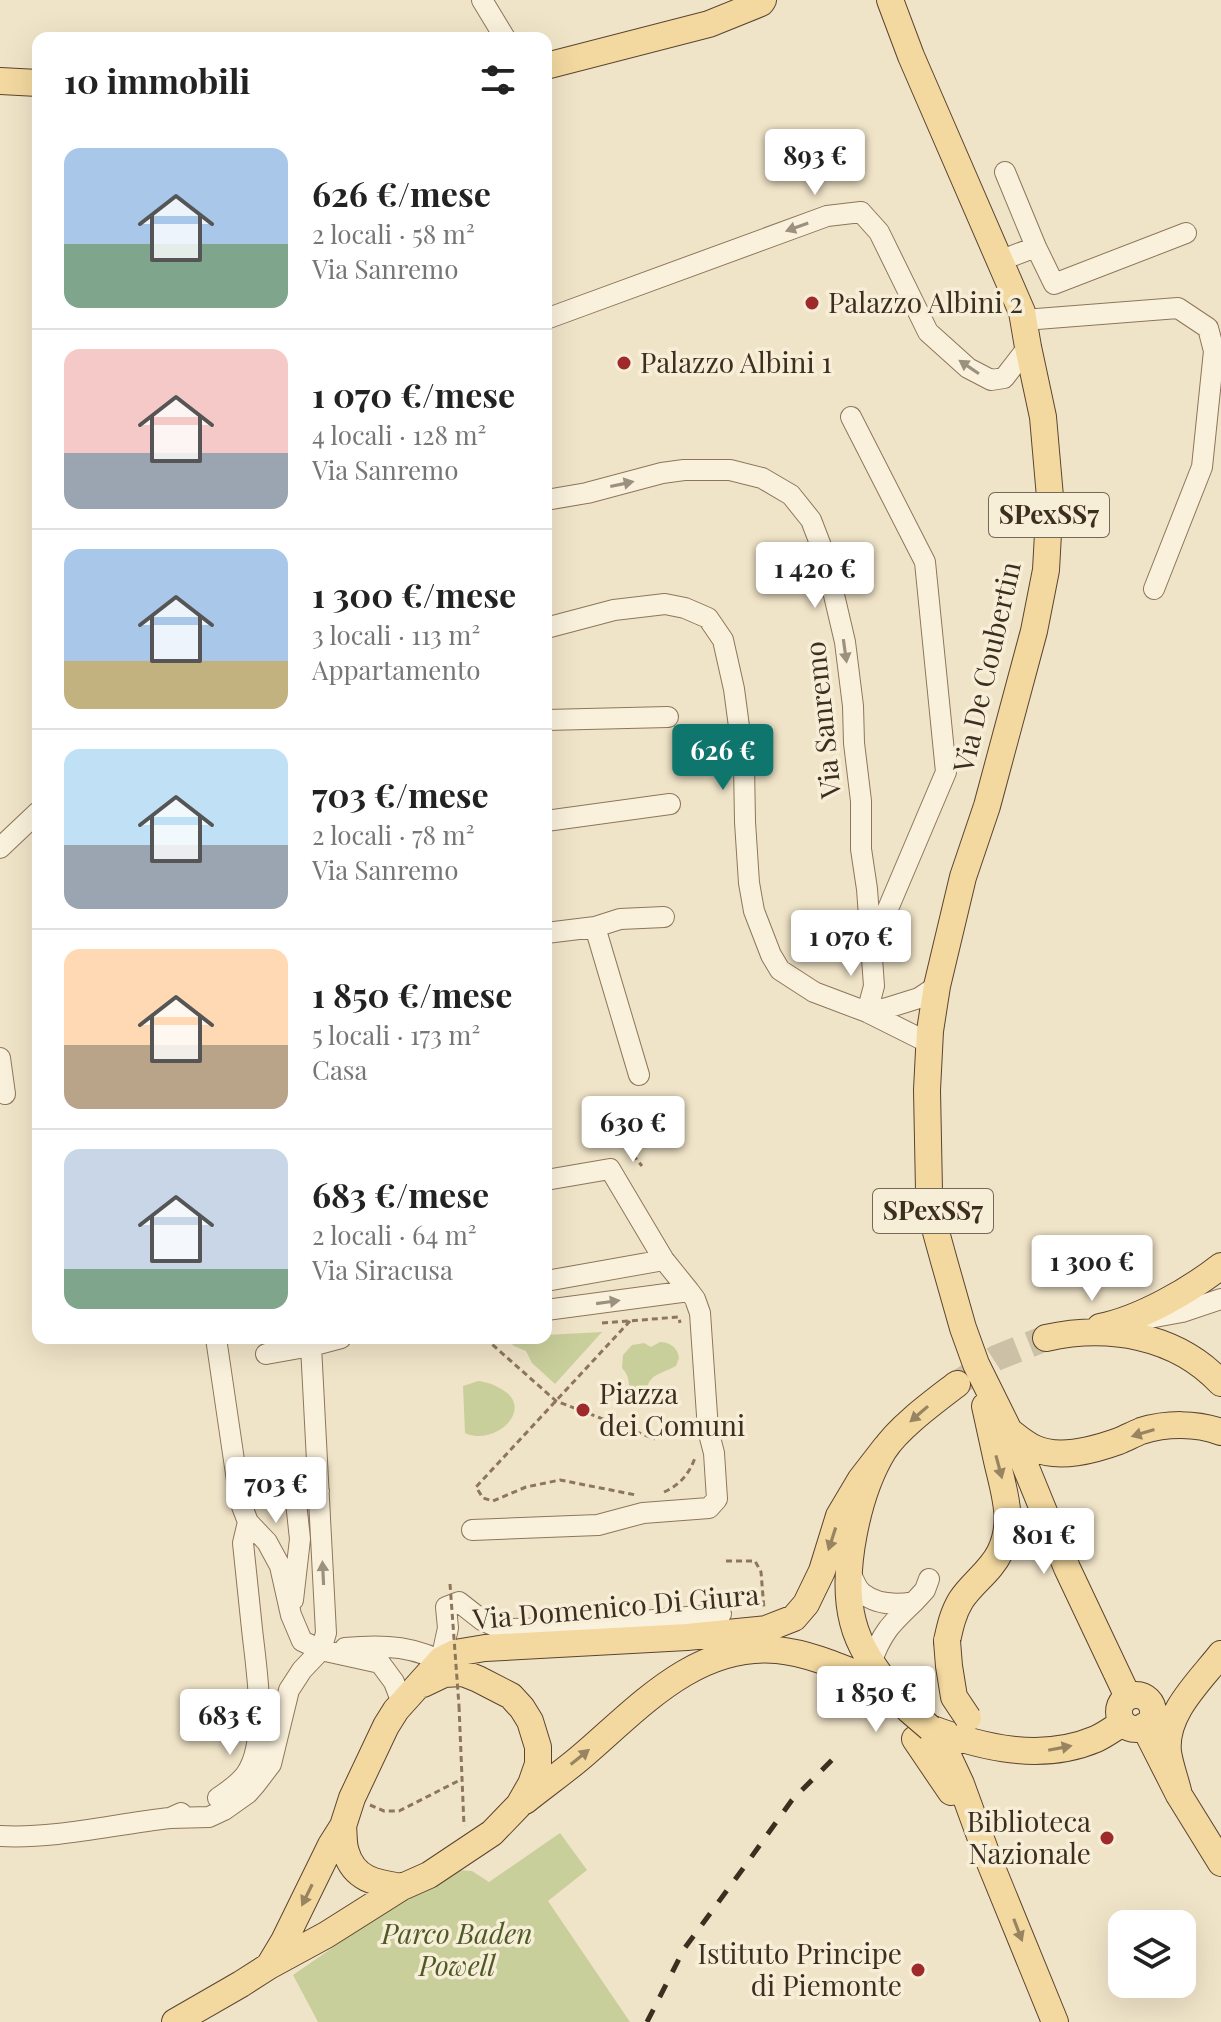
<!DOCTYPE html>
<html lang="it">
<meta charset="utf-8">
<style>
body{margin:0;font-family:"Playfair Display",serif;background:#f2f2f2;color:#222;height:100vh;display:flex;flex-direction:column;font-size:30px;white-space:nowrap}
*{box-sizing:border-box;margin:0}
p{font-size:26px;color:#767676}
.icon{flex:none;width:44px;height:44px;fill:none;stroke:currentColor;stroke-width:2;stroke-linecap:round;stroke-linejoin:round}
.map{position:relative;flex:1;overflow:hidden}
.side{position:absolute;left:32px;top:32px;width:520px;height:1312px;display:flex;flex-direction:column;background:#fff;border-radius:16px;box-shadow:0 8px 32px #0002}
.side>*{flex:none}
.buttons{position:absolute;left:1108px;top:1910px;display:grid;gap:16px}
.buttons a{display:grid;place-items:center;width:88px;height:88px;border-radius:16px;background:#fff;box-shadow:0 8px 32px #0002;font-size:40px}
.price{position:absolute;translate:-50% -68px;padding:0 18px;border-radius:8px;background:#fff;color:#222;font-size:26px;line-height:52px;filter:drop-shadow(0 2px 4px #0008)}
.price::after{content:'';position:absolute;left:50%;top:48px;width:24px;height:18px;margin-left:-12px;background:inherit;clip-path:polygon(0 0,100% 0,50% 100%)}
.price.active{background:#0f766e;color:#fff}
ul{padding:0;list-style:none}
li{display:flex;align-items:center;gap:24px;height:200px;padding:0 32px}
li+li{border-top:2px solid #e0e0e0}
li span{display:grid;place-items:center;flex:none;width:224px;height:160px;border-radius:16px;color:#555}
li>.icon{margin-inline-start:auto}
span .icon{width:96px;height:96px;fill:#fffc;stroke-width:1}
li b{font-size:34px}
h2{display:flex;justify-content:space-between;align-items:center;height:96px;padding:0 32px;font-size:34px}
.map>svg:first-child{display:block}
.green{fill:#c9cf9b}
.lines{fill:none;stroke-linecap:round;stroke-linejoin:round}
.major-tunnel{stroke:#ccc0a6;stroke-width:26;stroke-dasharray:26 13;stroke-linecap:butt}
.minor-casing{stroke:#8d765c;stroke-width:22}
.major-casing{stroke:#5b4430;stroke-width:28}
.path{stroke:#8d765c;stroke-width:3;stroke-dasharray:6 4;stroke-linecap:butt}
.minor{stroke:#faf1dc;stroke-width:20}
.major{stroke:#f3d9a0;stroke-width:26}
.rail{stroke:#3d2e20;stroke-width:5;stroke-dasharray:14 14;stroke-linecap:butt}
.major-bridge-casing{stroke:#5b4430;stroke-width:28;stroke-linecap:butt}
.path-bridge{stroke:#8d765c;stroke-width:3;stroke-dasharray:6 4;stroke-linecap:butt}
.major-bridge{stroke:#f3d9a0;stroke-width:26}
.oneway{fill:#9c907e}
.oneway2{fill:#988460}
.poi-dot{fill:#9e2a2b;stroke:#f7eed8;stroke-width:3}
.labels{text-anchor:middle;stroke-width:7;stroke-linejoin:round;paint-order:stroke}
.shield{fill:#f7eed8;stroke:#756857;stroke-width:2}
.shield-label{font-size:26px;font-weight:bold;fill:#3d2e20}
.poi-label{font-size:28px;fill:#3d2e20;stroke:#f7eed8;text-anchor:start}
.street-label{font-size:28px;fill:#3d2e20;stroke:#f7eed8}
.park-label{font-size:28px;font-style:italic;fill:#4d5a26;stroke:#f7eed8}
</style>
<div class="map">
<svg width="1221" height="2022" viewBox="0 0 1221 2022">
<rect width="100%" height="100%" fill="#f0e4c8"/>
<path class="green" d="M602,1332L555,1384L532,1363L526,1351L514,1346L506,1338H546V1335Z
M660,1342C670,1342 678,1348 679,1358L676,1366C655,1377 644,1374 647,1405L620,1401C631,1391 632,1379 622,1368L623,1355L632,1345L644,1343L651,1347Z
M478,1381C488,1382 495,1385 503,1390C535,1410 494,1447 465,1433L463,1386Z
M560,1833L587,1870L548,1901L630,2022H318L293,1975L403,1899L458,1870L472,1871L489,1882Z"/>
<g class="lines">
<path class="major-tunnel" d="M961,1381L996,1358L1046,1338"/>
<g class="minor-casing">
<path id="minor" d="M482,0L505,38
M1036,247L1054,284L1186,233
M999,261L1036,247L1005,172
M546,319L827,216L861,212L879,232L928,332L968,368L991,380L1004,378L1028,347
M1024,320L1178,308L1208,328L1214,351L1202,467L1154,589
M851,417L925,562L946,772L873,944
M546,500L587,493L662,473L684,470H730L762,478L791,495L811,520L826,559L834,595L845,642L853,706L854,743L861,801V849L867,889L874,986L867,1012
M546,628L614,610L665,604L685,608L708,618L723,640L734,689L744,764L745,822L749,883L754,911L771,955L780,970L814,992L867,1012L929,1043
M546,720L668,717
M546,821L670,804
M0,848L38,812
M595,927L639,1075
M546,933L595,927L620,919L664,917
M867,1012L887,1008L919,998L937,986
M0,1058L5,1094
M546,1180L610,1169L664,1260L689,1291L546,1310
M546,1281L664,1260
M1144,1319L1182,1312L1221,1299
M216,1338L240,1501L248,1522L267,1542L280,1566L291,1615L302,1641L321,1650L380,1663L394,1682L402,1703
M266,1354L311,1346
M472,1530L598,1525L643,1513L709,1508L717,1499L714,1453L708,1430L700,1313L695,1299L689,1291
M849,1569C852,1576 856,1588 862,1593C877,1605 897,1605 914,1602C891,1624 882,1632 871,1663
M293,1600L300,1539L295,1493L319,1491
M914,1602L925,1590L929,1579
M345,1648C385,1644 417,1646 452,1667
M441,1660L448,1628L446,1607L459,1602L482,1620L501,1629L565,1628L721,1614
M218,1798C228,1791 239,1784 246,1774C269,1741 256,1667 252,1629C249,1600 246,1572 243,1543L248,1522
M170,1818L209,1817L224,1810L248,1793L255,1785L271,1764L289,1690L302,1670L321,1650L326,1633L311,1346L341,1338
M0,1836C57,1839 114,1824 170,1818L181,1813"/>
</g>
<g class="major-casing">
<path id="major" d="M890,0L911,56L1022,312L1028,347L1043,417L1050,497L1046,570L1034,631L987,806L963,877L937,986L930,1031L927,1090L929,1191L936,1232L944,1261L963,1328L976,1364L1020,1453L1067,1568L1128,1697
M546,66L709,24L761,3L763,0
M0,81L38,83
M1100,1327C1140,1319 1189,1291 1221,1266
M1046,1338C1108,1324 1176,1335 1221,1383
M1008,1430C1016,1436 1025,1444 1034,1448C1059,1460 1094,1450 1119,1441C1126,1438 1134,1434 1141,1431C1167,1423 1196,1423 1221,1432
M947,1641C950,1627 953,1613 961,1600C972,1583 991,1571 1000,1552C1015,1522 1004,1492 997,1461C993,1443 989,1425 985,1406
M888,1686C873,1666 859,1646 853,1622C840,1573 858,1492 884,1450C899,1427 935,1401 957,1384
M1119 1712a17 17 0 1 1 34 0a17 17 0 1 1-34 0Z
M1144,1726L1179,1795L1221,1863
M930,1728L948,1756L961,1784L988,1858L1055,2022
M930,1728C983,1748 1042,1762 1096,1739C1105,1735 1114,1728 1123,1723
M915,1739L951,1792
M1179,1795C1176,1781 1170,1766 1168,1752C1164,1714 1199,1682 1221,1654
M525,1801C546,1784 568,1769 588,1751C642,1704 698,1643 777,1650C816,1654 852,1673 888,1686
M343,1826C344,1834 343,1844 346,1852C354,1880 377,1883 402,1887
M269,1966L284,1941L331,1845L343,1826L352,1798L386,1726L396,1710L441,1660L455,1653L485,1648L687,1637L766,1629L794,1618L806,1604L822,1571L839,1516L861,1479L885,1448
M175,2022L241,1984L269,1966L326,1935L402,1887L429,1875L492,1833L519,1805L531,1784L538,1764V1747L530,1721L522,1708L511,1696L478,1679L463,1673L444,1674L423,1684"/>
</g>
<path class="path" d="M633,1155L642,1166
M630,1321L476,1487L483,1498L493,1501L526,1487L560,1480L636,1495
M602,1323L679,1317L680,1323
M485,1338L556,1401L655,1439
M664,1492C680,1485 689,1474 695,1458
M726,1561H755L761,1572L764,1609
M459,1706L464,1826
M370,1805L384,1811H399L462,1779"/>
<use href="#minor" class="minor"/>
<use href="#major" class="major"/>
<path class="rail" d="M647,2022L684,1949L742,1870L792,1800L840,1752"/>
<g class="major-bridge-casing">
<path id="major-bridge" d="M947,1641L949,1666L954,1697L968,1718
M888,1686L909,1710L930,1728"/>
</g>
<path class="path-bridge" d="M450,1584L459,1706"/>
<use href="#major-bridge" class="major-bridge"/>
</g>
<defs><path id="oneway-solid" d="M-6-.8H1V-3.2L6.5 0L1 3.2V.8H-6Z" transform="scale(2)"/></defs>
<g class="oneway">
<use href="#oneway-solid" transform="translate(797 227) rotate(160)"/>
<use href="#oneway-solid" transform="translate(969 367) rotate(-146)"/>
<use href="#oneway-solid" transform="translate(622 484) rotate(-12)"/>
<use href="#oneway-solid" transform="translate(845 651) rotate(82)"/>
<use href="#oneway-solid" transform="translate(608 1302) rotate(-8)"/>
<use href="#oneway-solid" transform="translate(323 1573) rotate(-93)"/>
</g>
<g class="oneway2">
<use href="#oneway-solid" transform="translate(919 1414) rotate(139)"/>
<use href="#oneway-solid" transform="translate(1143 1433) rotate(163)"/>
<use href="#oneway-solid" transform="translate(999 1467) rotate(75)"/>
<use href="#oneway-solid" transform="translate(832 1539) rotate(108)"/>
<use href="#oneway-solid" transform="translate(1060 1748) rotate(-11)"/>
<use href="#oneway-solid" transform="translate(580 1757) rotate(-39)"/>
<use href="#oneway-solid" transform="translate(307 1895) rotate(116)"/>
<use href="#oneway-solid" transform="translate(1018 1930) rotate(69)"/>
</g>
<g class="poi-dot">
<circle cx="812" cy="303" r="8"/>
<circle cx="624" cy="363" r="8"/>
<circle cx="583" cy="1410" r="8"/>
<circle cx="1107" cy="1838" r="8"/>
<circle cx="918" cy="1970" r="8"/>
</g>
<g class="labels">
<g class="shield">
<rect x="989" y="493" width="120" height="44" rx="6"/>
<rect x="873" y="1189" width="120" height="44" rx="6"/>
</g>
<g class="shield-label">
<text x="1049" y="524">SPexSS7</text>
<text x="933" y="1220">SPexSS7</text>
</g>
<g class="poi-label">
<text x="828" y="313">Palazzo Albini 2</text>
<text x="640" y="373">Palazzo Albini 1</text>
<text x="599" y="1404">Piazza<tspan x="599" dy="32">dei Comuni</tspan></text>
<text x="1091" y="1832" text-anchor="end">Biblioteca<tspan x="1091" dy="32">Nazionale</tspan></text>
<text x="902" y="1964" text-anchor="end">Istituto Principe<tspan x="902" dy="32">di Piemonte</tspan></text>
</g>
<g class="street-label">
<text transform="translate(987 667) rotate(-77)" y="10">Via De Coubertin</text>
<text transform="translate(823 720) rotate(-96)" y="10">Via Sanremo</text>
<text transform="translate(616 1607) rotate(-5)" y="10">Via Domenico Di Giura</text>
</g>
<g class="park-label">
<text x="457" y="1944">Parco Baden<tspan x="457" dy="32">Powell</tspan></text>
</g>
</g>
</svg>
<div class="buttons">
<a><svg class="icon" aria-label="layers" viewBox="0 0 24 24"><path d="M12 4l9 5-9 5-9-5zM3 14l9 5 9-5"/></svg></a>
</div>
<b class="price" style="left:815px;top:197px">893 €</b>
<b class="price" style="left:815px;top:610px">1 420 €</b>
<b class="price active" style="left:723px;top:792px">626 €</b>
<b class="price" style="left:851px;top:978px">1 070 €</b>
<b class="price" style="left:633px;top:1164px">630 €</b>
<b class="price" style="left:1092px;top:1303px">1 300 €</b>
<b class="price" style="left:276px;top:1525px">703 €</b>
<b class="price" style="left:1044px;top:1576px">801 €</b>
<b class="price" style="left:876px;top:1734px">1 850 €</b>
<b class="price" style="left:230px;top:1757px">683 €</b>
<section class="side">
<h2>10 immobili<svg class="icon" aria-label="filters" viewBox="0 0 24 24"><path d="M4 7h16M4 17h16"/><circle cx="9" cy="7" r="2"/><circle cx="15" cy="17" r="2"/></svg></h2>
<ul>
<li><span style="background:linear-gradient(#a9c7e8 60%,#7fa58c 0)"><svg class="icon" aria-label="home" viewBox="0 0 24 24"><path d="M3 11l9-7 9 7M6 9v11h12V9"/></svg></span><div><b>626 €/mese</b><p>2 locali · 58 m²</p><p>Via Sanremo</p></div></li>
<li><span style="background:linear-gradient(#f6c9c9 65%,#9aa5b1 0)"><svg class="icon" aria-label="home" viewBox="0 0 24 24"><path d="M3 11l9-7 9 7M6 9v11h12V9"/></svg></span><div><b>1 070 €/mese</b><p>4 locali · 128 m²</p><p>Via Sanremo</p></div></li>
<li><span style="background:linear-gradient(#a9c7e8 70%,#c2b280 0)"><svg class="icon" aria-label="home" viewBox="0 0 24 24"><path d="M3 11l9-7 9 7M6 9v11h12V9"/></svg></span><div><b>1 300 €/mese</b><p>3 locali · 113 m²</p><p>Appartamento</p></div></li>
<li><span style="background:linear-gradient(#bfe0f5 60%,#9aa5b1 0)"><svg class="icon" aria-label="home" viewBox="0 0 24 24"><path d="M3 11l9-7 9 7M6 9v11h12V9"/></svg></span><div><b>703 €/mese</b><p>2 locali · 78 m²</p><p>Via Sanremo</p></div></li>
<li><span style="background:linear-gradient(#ffd9b3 60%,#b9a48a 0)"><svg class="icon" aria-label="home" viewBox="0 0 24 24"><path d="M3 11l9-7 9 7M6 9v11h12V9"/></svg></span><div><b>1 850 €/mese</b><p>5 locali · 173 m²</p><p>Casa</p></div></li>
<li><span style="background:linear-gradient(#c9d6e8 75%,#7fa58c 0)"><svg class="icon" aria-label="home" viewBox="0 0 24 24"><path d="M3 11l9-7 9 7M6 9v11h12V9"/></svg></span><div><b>683 €/mese</b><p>2 locali · 64 m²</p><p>Via Siracusa</p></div></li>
</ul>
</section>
</div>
